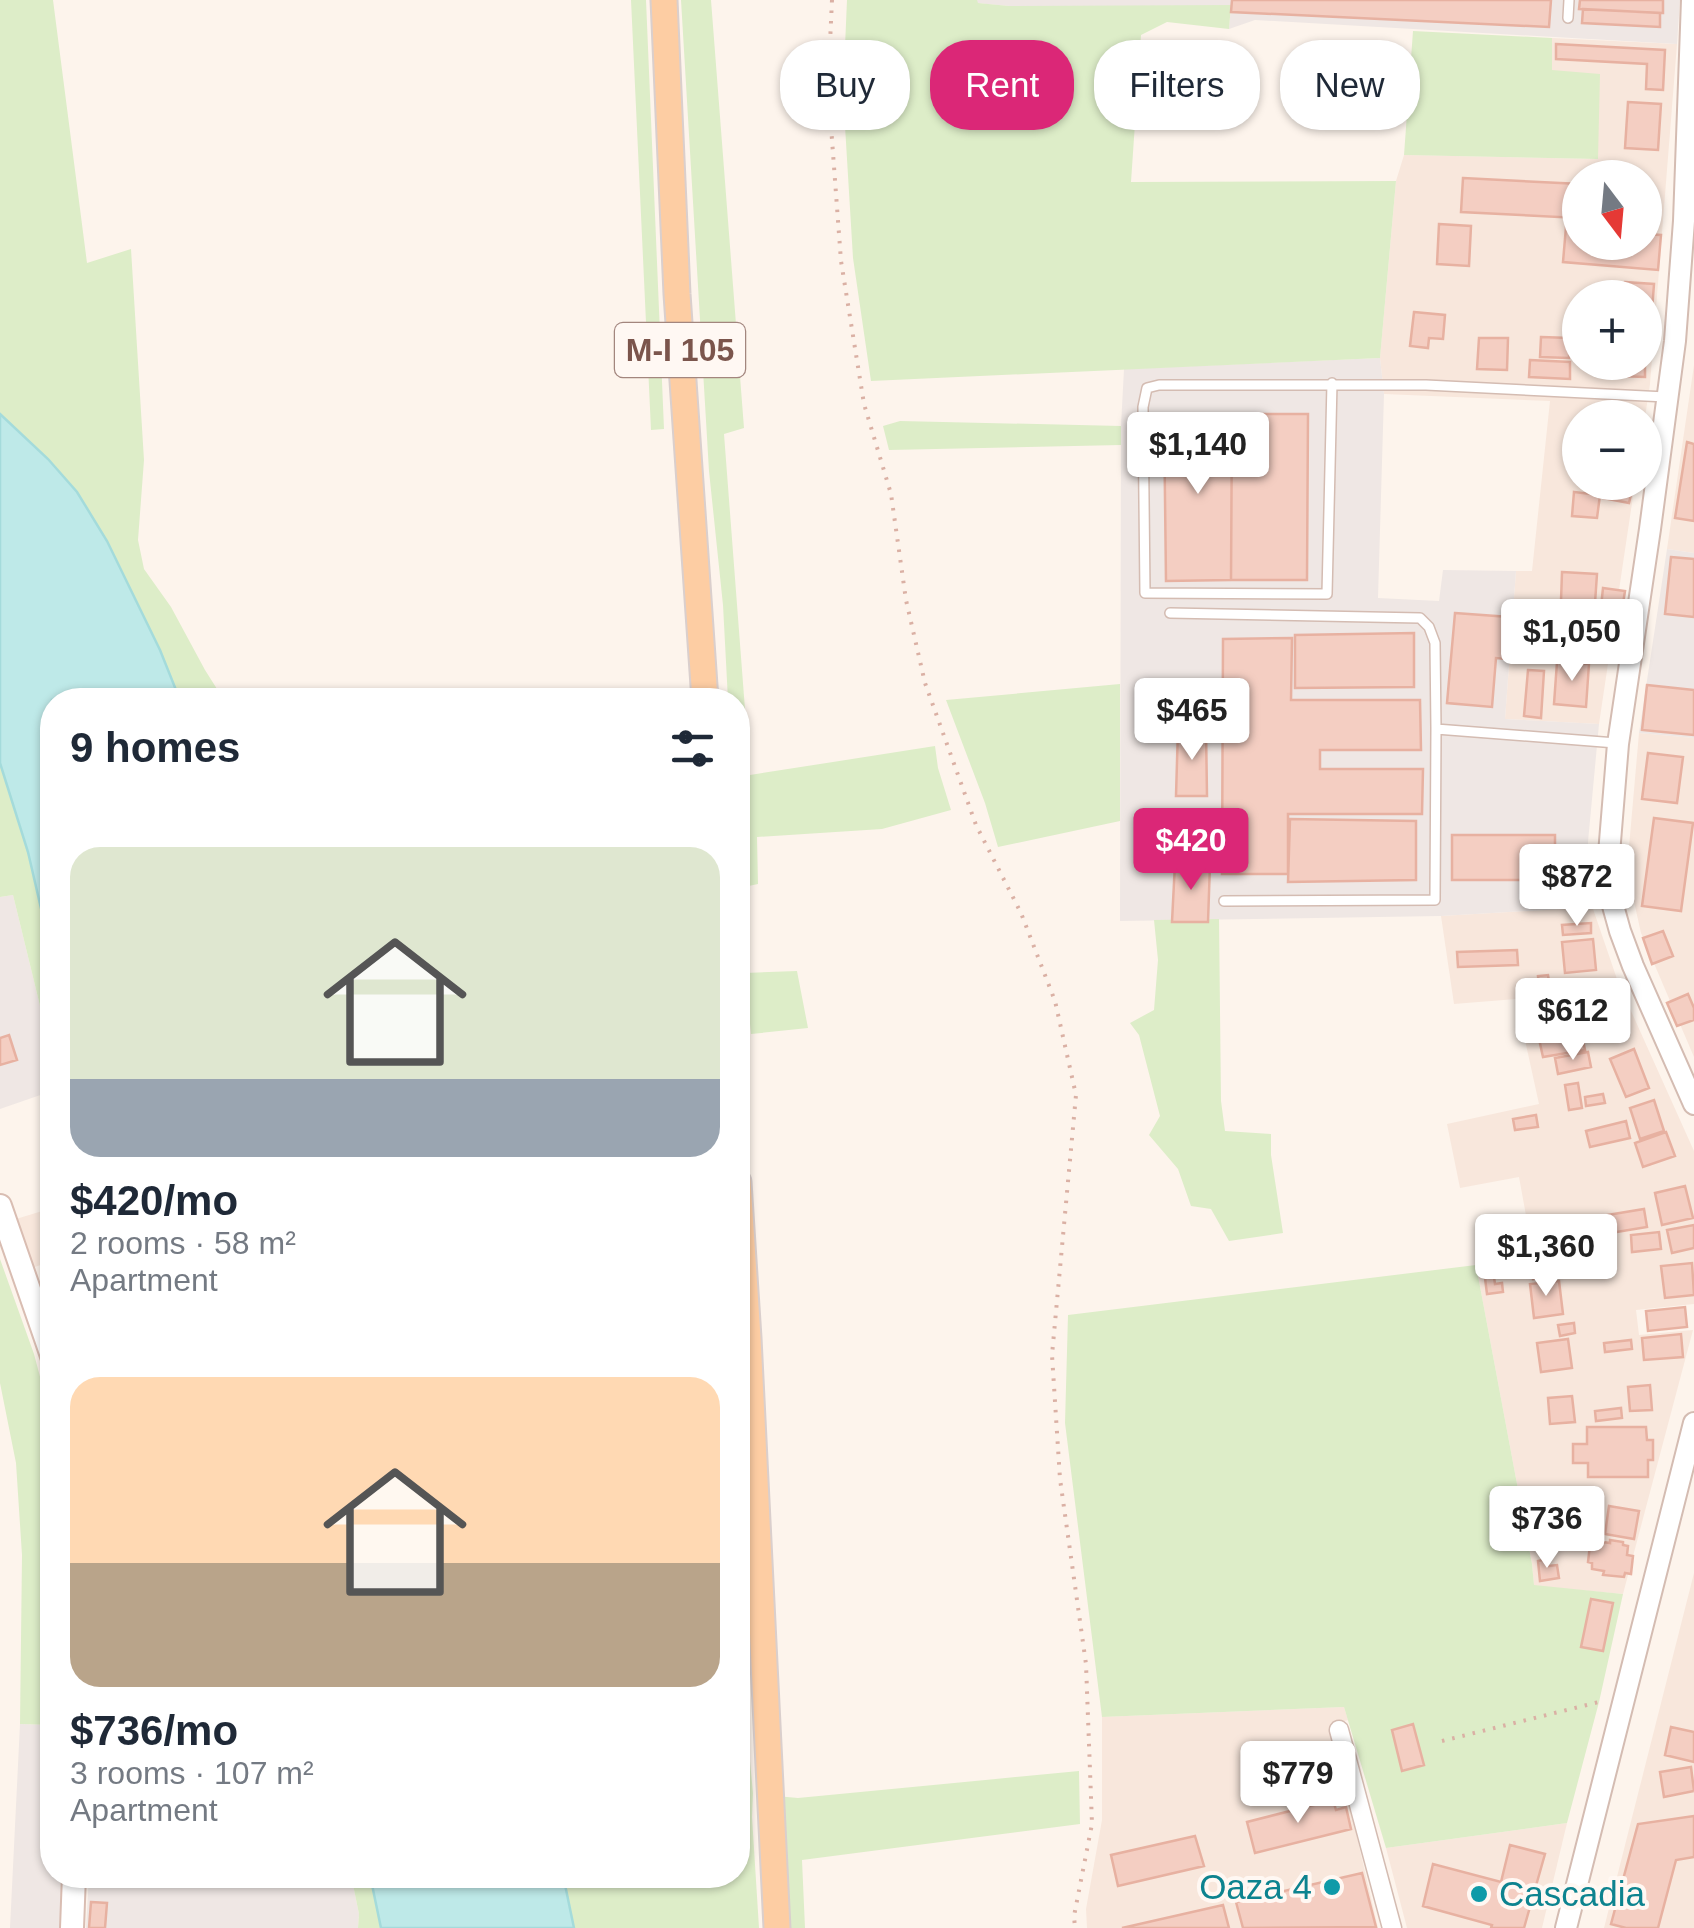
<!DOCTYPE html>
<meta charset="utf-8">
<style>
body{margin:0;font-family:Arial,sans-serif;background:#f6f6f7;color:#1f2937;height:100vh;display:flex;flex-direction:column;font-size:38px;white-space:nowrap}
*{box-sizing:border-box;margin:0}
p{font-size:32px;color:#747a83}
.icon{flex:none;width:55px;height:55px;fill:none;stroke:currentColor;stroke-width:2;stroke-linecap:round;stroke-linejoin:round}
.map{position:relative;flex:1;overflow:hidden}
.drawer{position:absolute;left:40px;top:688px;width:710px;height:1200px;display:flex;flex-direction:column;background:#fff;border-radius:40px;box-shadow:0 2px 8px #0004}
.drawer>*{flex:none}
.banner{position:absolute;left:780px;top:40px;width:762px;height:90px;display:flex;gap:20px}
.needle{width:65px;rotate:164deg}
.tools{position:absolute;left:1562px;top:160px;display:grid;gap:20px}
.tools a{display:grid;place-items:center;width:100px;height:100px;border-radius:50%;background:#fff;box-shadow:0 2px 8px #0004;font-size:50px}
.price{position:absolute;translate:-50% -85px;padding:0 22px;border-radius:10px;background:#fff;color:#222;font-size:32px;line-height:65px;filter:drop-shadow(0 2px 5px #0008)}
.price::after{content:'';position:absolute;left:50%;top:60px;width:30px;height:22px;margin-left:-15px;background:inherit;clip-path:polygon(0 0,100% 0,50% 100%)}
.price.active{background:#db2777;color:#fff}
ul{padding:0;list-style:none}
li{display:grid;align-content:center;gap:20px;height:530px;padding:0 30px}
li span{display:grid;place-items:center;height:310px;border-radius:30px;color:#555}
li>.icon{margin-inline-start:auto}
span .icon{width:180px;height:180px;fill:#fffc;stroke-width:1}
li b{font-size:42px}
h2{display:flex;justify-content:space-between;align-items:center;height:120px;padding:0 30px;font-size:42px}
.tag{padding:0 35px;border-radius:40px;background:#fff;box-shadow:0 2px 8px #0004;font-size:35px;line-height:90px}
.tag.active{background:#db2777;color:#fff}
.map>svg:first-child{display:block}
.residential{fill:#f8e7dc;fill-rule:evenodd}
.industrial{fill:#efe7e4}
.green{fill:#ddedc8}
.water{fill:#bee9e8;stroke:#a4dbdb;stroke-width:2.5}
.building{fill:#f4cec2;stroke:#e7b1a1;stroke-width:2.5}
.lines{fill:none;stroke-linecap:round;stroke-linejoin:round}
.service-casing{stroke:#d4bcb2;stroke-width:12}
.minor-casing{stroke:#d4bcb2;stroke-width:21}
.tertiary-casing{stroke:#d4bcb2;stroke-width:24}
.secondary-casing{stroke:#d9bdb2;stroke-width:26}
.primary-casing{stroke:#dacfcd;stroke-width:29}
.path{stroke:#dab0a4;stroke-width:4;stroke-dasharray:2.5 8;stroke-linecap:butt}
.service{stroke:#fff;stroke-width:9}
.minor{stroke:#fff;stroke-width:18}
.tertiary{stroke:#fff;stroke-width:20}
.secondary{stroke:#fff;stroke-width:22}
.primary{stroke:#fdcda3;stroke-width:25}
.culture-dot{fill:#0f9aa8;stroke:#fff8f3;stroke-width:4}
.labels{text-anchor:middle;stroke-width:8;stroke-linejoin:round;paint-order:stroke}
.shield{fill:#fff8f3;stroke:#a3867e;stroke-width:2.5}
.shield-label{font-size:32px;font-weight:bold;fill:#7b554c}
.culture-label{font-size:35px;fill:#0d838f;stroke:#fff8f3;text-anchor:end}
</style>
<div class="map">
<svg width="1694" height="1928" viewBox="0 0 1694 1928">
<rect width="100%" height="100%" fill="#fdf4ec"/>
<path class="residential" d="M1552,38L1677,44L1650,384L1645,417L1580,418V482L1635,483L1599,724L1505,719L1516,571H1532L1550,401L1384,394L1380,358L1396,181L1404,155L1598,159L1552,70ZM1580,178H1645V242H1580ZM1580,298H1645V362H1580Z
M1694,365V553L1667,549Z
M1639,733L1694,738V1057L1641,933L1627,870Z
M1591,903L1618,982L1694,1151V1304L1636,1310L1639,1335L1693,1330L1623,1594L1534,1586L1532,1564L1476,1265L1533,1254L1519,1177L1460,1188L1447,1124L1539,1104L1516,999L1454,1004L1441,916L1579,908Z
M52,1208V1261L32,1268L16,1219Z
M1694,1573V1928H1604Z
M1344,1707L1348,1720L1331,1725L1378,1928H1087L1086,1909L1102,1820V1717Z
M1567,1823L1542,1928H1407L1386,1848Z"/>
<path class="industrial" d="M977,0H1680L1677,44L1255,20L1229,29L1231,6H1009L977,3Z
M1380,358L1384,394L1378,598L1439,601L1443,570L1516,571L1505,719L1599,724L1588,842L1591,903L1580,908L1441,916L1120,921L1121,426L1124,369Z
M1667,549L1694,553V738L1639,733Z
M13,895L52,1055V1091L0,1109V897Z
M20,1724L52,1725V1875H63L61,1928H10Z
M89,1875H351L359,1914L358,1928H86Z"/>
<path class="green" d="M0,0H53L87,263L131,249L144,460L138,540L144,569L171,607L205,670L224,700H180L160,650L107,541L77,492L48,459L0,414Z
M631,0H646L664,429L651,430Z
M681,0H711L744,428L724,434L750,775L935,746L938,768L951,810L882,829L757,837L758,884L744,887L738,841V700H728L723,605L709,471Z
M847,0H977L978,3L1009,6L1231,5L1229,29L1167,22L1141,35L1131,182L1396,181L1380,358L871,381L853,258L843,93Z
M1413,31L1552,38V70L1600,74L1598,159L1404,155Z
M900,421L1121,426V445L889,450L883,426Z
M1120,684V821L998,847L985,803L946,700Z
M0,764L28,852L52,956V1055L13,895L0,897Z
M1219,919L1221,1101L1225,1131L1271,1134V1155L1283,1233L1229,1241L1211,1209L1191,1206L1178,1169L1149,1135L1160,1116L1139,1035L1130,1023L1154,1010L1158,960L1154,920Z
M797,971L808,1028L751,1034L745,973Z
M0,1259L34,1354L52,1422V1725L20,1724L22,1555L16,1463L0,1383Z
M1476,1265L1532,1564L1534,1585L1623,1594L1599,1702L1567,1823L1386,1848L1344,1707L1102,1717L1065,1423L1068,1315Z
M738,1634L753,1793L752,1817L759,1928H574L563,1875H738Z
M1079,1771L1080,1824L802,1860L805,1928H785L776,1796L798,1798Z
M351,1875H370L381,1928H358L359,1914Z"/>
<path class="water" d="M0,414L48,459L77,492L107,541L160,650L180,700H52V956L28,852L0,763Z
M370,1875H563L574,1928H381Z"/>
<path class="building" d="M1232,0H1551L1549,27L1231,12Z
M1580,0H1663V13L1579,9Z
M1583,9L1660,13V27L1582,23Z
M1556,44L1665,50L1663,90L1646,89L1647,64L1556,59Z
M1628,102L1661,104L1658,150L1625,148Z
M1463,178L1580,184L1578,218L1461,212Z
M1439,224L1471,226L1469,266L1437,264Z
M1566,227L1580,228V242H1645V234L1661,235L1658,270L1563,262Z
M1625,282L1654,284L1651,324H1645V298H1624Z
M1414,312L1445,315L1443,339L1429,338L1428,348L1410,346Z
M1541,337L1570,338L1569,358L1540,357Z
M1479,338H1508L1507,370L1477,369Z
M1645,345V377L1616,376V362H1645Z
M1530,360L1570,362V379L1529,377Z
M1164,414H1232L1231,580L1166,581Z
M1232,414H1308L1307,580H1231Z
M1687,442L1694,444V521L1675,518Z
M1607,482H1634L1629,503L1603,498Z
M1574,492L1600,495L1597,518L1572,516Z
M1671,557L1694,559V617L1665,614Z
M1562,572L1597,574L1595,603L1561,601Z
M1603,588L1625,591L1622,610L1601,607Z
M1560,608L1595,609L1593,650L1558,648Z
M1455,613L1509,617L1506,659L1496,658L1492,707L1447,703Z
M1414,633V687L1295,688V635Z
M1292,638L1291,700H1420L1421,750H1320V769H1423L1422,814H1288V874H1222L1223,639Z
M1557,662L1589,664L1586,707L1554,704Z
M1528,670L1544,671L1541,718L1524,716Z
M1647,685L1694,690V735L1642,730Z
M1178,728H1206L1207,796H1176Z
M1648,753L1683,757L1677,803L1642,799Z
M1654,818L1693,823L1681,911L1642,906Z
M1290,819L1416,821V880L1288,882Z
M1452,835H1555V880H1452Z
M1175,863L1210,864L1208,922H1172Z
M1591,923V933L1563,935L1562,925Z
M1663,931L1673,956L1652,964L1643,938Z
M1593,939L1596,970L1565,973L1562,942Z
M1517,950L1518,965L1458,967L1457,952Z
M1548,975L1549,982L1563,980L1564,991L1540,994L1538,976Z
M1567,994L1572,1030L1543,1035L1538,998Z
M1688,994L1694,1008V1020L1677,1026L1667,1003Z
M1612,999L1620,1024L1595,1033L1587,1007Z
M1581,1031L1585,1050L1543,1057L1539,1039Z
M9,1035L17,1060L0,1065V1038Z
M1634,1049L1649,1088L1626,1097L1610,1059Z
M1588,1052L1591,1067L1558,1074L1555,1058Z
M1578,1083L1582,1108L1569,1110L1565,1085Z
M1603,1094L1605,1103L1586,1106L1585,1097Z
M1654,1100L1664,1131L1640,1139L1630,1108Z
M1536,1115L1538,1127L1515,1130L1513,1119Z
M1626,1121L1630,1138L1590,1147L1586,1131Z
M1666,1132L1675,1156L1643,1167L1635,1143Z
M1685,1186L1693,1218L1662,1225L1655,1193Z
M1644,1209L1647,1227L1580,1238L1577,1220Z
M1694,1225V1248L1672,1253L1667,1230Z
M1659,1232L1661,1249L1632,1252L1631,1235Z
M1598,1257L1599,1266L1558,1271V1276L1533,1279L1531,1265Z
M1692,1263L1694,1295L1665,1298L1661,1266Z
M1484,1270H1493L1495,1284L1502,1283L1503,1292L1487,1294Z
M1559,1281L1563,1314L1534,1318L1530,1284Z
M1685,1307L1687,1327L1648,1331L1646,1311Z
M1574,1323L1575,1333L1560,1336L1558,1325Z
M1681,1334L1683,1357L1644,1360L1642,1338Z
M1568,1339L1572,1368L1541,1372L1537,1343Z
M1631,1340L1632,1349L1605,1352L1604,1343Z
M1650,1385L1652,1410L1630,1411L1628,1387Z
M1572,1396L1575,1422L1550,1424L1548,1398Z
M1621,1408L1622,1418L1596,1421L1595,1411Z
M1587,1427H1646L1647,1440H1653V1460H1648V1477H1588V1463H1573V1444H1587Z
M1593,1504L1595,1525L1577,1527L1575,1506Z
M1609,1506L1639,1511L1634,1539L1605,1534Z
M1610,1540L1623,1542V1545L1628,1546L1627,1555L1633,1556L1631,1574L1625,1573L1624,1577L1603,1575L1604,1571L1592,1569V1563L1588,1562L1590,1545L1594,1546L1595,1541L1610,1543Z
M1547,1559L1548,1566L1557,1565L1559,1578L1540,1581L1538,1561Z
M1591,1599L1613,1603L1603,1651L1581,1647Z
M1413,1724L1424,1765L1402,1771L1392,1730Z
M1671,1727L1694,1732V1762L1665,1755Z
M1326,1752L1332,1775L1265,1789L1261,1772Z
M1691,1767L1694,1791L1664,1797L1660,1772Z
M1333,1800L1336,1810L1346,1807L1351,1829L1255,1853L1247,1822Z
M1694,1816V1857L1676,1860L1658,1928H1626L1611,1924L1638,1824Z
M1195,1836L1204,1866L1118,1886L1111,1855Z
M1510,1845L1545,1854L1524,1928H1491L1492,1925L1423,1906L1433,1864L1501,1882Z
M1362,1873L1376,1927L1243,1928L1236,1902Z
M91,1902L107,1903L105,1928H89Z
M1223,1905L1229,1928H1122Z"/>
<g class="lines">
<g class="service-casing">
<path id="service" d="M1568,18L1569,0
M1332,383L1327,594L1145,593L1143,407L1147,388L1159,385H1426L1666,397
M1170,613L1420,618L1429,627L1435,643L1436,729L1616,743
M1224,901L1435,900L1436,729"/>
</g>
<g class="minor-casing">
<path id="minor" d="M1339,1730L1392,1928"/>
</g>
<g class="tertiary-casing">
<path id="tertiary" d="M1692,0L1684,221L1675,341L1650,529L1618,744L1608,866L1610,895L1620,931L1633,966L1694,1104
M1566,1928L1694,1423"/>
</g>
<g class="secondary-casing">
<path id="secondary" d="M0,1206L52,1356
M72,1928L74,1875"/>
</g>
<g class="primary-casing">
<path id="primary" d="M664,0L677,294L705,700
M738,1182L748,1338L777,1928"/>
</g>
<path class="path" d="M832,0L828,86L841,261L864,404L891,494L906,600L925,683L976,825L1021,913L1055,1001L1076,1095L1052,1355L1060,1479L1086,1664L1092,1824L1074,1916L1075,1928
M1442,1741L1599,1702L1603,1703"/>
<use href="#service" class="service"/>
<use href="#minor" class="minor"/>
<use href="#tertiary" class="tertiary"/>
<use href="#secondary" class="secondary"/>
<use href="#primary" class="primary"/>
</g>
<g class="culture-dot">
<circle cx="1332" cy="1887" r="10"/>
<circle cx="1479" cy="1894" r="10"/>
</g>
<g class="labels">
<rect class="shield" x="615" y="323" width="130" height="54" rx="8"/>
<g class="shield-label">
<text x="680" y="361">M-I 105</text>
</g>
<g class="culture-label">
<text x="1312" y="1899">Oaza 4</text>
<text x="1499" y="1906" text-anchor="start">Cascadia</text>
</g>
</g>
</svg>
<div class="tools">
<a><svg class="needle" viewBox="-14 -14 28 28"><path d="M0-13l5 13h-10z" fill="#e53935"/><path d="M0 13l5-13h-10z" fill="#747a83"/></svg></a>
<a>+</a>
<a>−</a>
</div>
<b class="price" style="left:1198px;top:497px">$1,140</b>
<b class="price" style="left:1572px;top:684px">$1,050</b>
<b class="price" style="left:1192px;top:763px">$465</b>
<b class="price active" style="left:1191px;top:893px">$420</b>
<b class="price" style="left:1577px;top:929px">$872</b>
<b class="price" style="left:1573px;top:1063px">$612</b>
<b class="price" style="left:1546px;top:1299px">$1,360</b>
<b class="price" style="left:1547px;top:1571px">$736</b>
<b class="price" style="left:1298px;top:1826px">$779</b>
<div class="banner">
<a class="tag">Buy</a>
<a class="tag active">Rent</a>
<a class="tag">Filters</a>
<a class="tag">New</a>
</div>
<section class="drawer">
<h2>9 homes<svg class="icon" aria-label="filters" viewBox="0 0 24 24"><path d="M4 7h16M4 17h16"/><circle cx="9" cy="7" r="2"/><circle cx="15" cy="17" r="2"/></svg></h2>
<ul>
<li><span style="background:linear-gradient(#dfe7d0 75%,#9aa5b1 0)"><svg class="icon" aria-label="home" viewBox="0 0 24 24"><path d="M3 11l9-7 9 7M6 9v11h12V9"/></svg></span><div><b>$420/mo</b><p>2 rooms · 58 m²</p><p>Apartment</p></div></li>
<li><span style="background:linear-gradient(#ffd9b3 60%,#b9a48a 0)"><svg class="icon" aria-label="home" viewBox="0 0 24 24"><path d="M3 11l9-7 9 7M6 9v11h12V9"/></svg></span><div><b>$736/mo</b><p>3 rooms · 107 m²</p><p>Apartment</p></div></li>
</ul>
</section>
</div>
